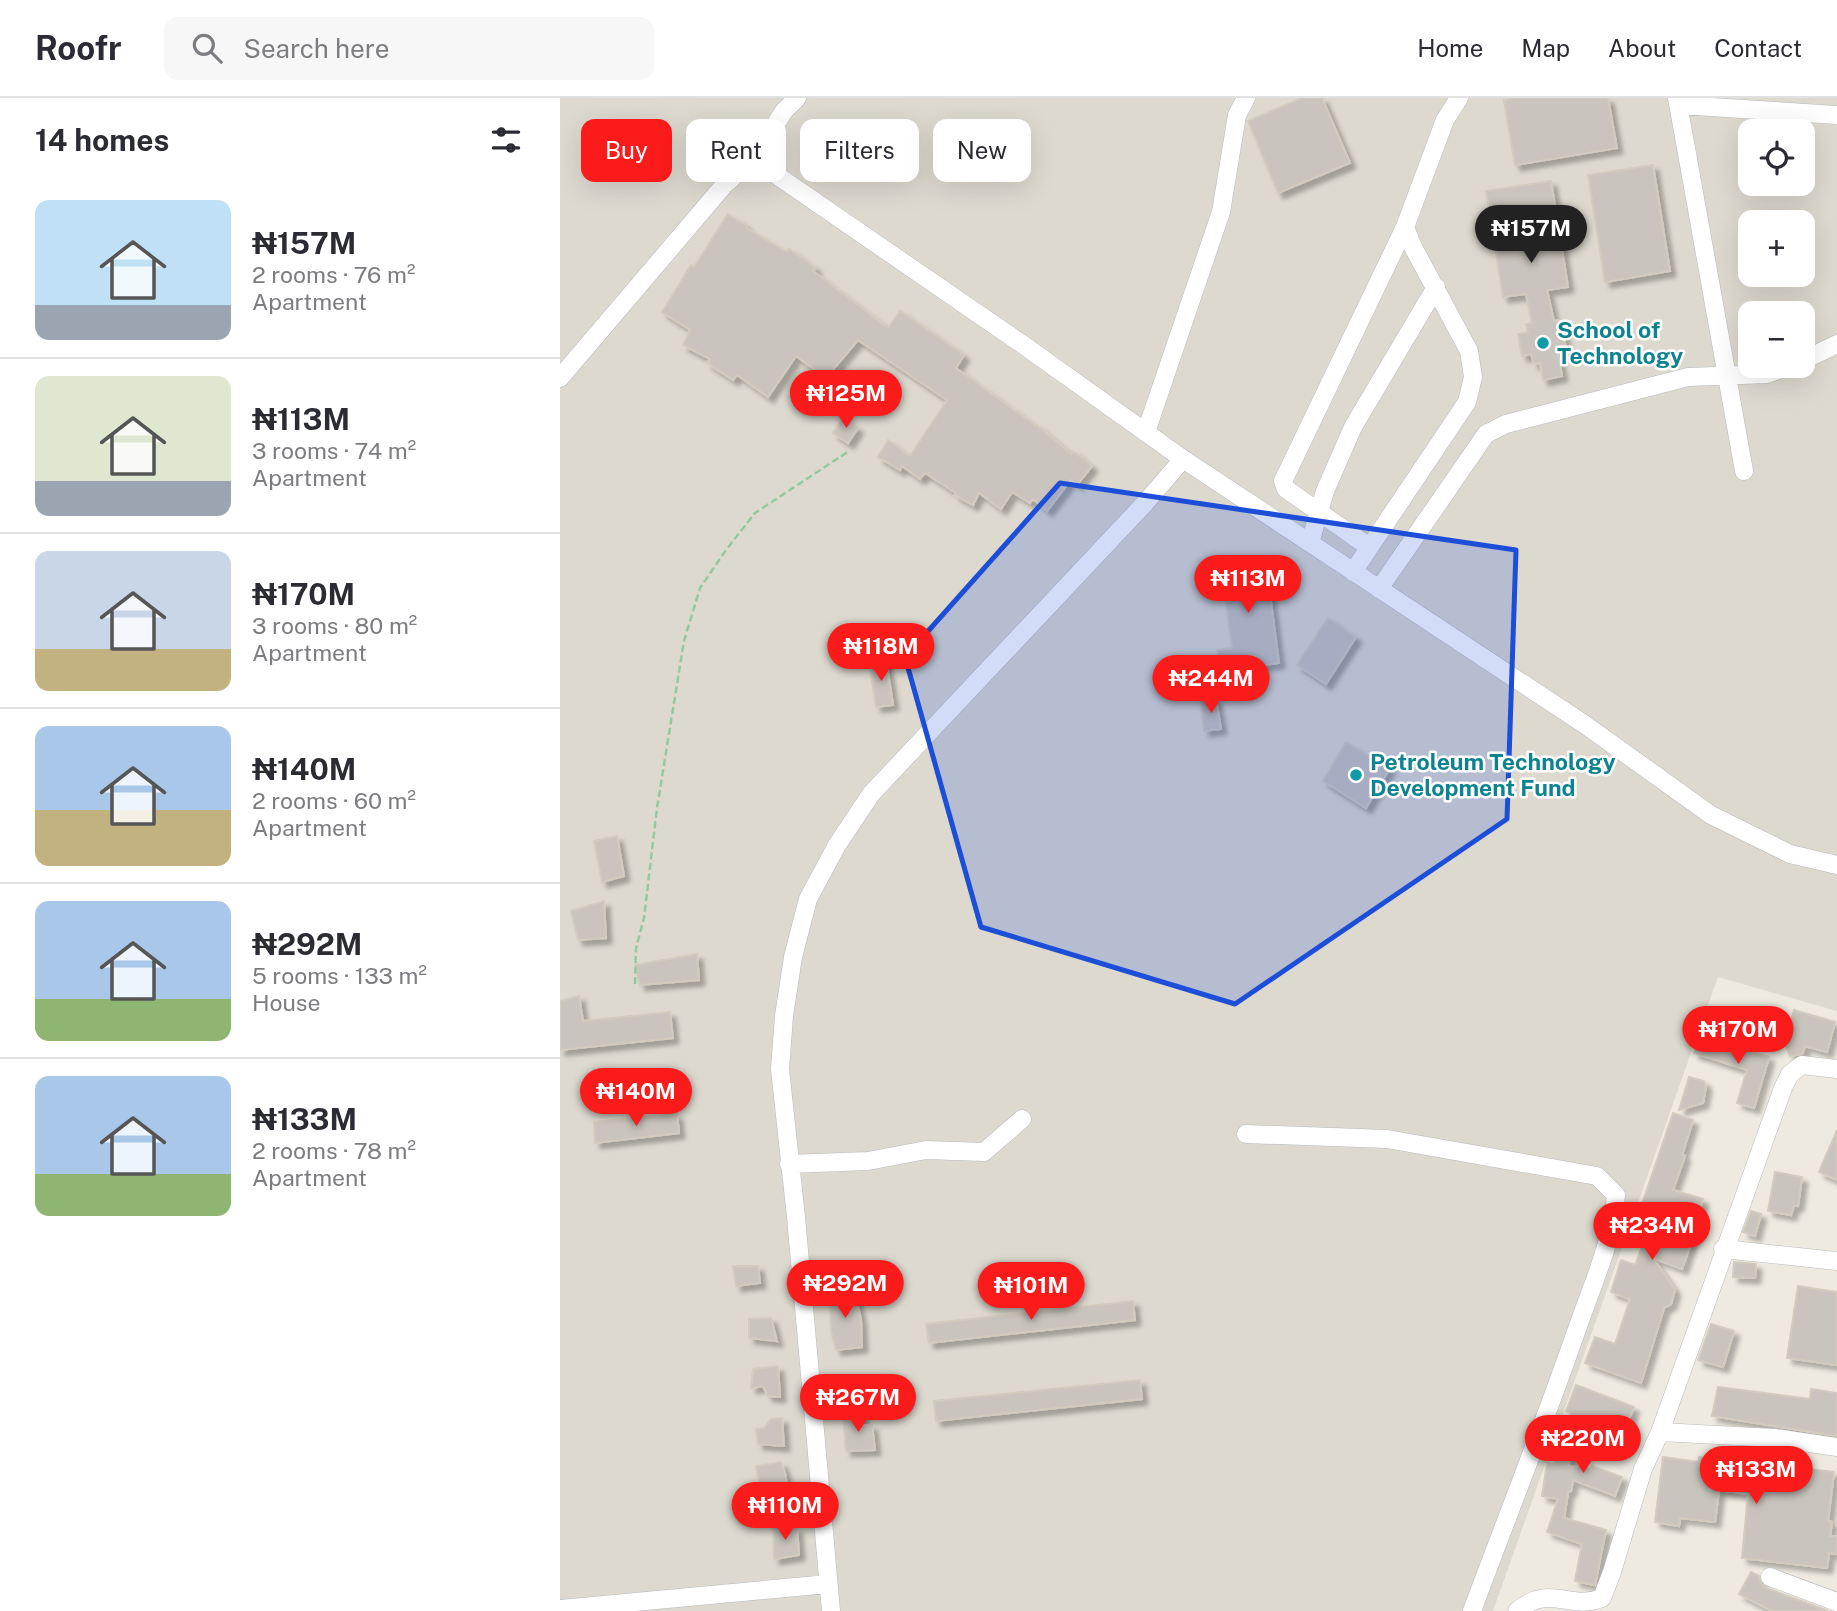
<!DOCTYPE html>
<meta charset="utf-8">
<style>
body{margin:0;font-family:"Public Sans",sans-serif;background:#f7f7f7;color:#2b2b33;height:100vh;display:flex;flex-direction:column;font-size:26px;white-space:nowrap}
*{box-sizing:border-box;margin:0}
p{font-size:23px;color:#7c7c81}
.icon{flex:none;width:38px;height:38px;fill:none;stroke:currentColor;stroke-width:2;stroke-linecap:round;stroke-linejoin:round}
.map{position:relative;flex:1;overflow:hidden}
.sheet{display:flex;flex-direction:column;background:#fff;width:560px}
.sheet>*{flex:none}
.banner{position:absolute;left:21px;top:21px;width:665px;height:63px;display:flex;gap:14px}
.fabs{position:absolute;left:1178px;top:21px;display:grid;gap:14px}
.fabs a{display:grid;place-items:center;width:77px;height:77px;border-radius:14px;background:#fff;box-shadow:0 7px 28px #0002;font-size:35px}
.price{position:absolute;translate:-50% -60px;padding:0 16px;border-radius:24px;background:#fa1b1a;color:#fff;font-size:23px;line-height:46px;filter:drop-shadow(0 2px 4px #0008)}
.price::after{content:'';position:absolute;left:50%;top:42px;width:21px;height:16px;margin-left:-10px;background:inherit;clip-path:polygon(0 0,100% 0,50% 100%)}
.price.on{background:#222;color:#fff}
ul{padding:0;list-style:none}
li{display:flex;align-items:center;gap:21px;height:175px;padding:0 35px}
li+li{border-top:2px solid #e1e1e2}
li span{display:grid;place-items:center;flex:none;width:196px;height:140px;border-radius:14px;color:#555}
li>.icon{margin-inline-start:auto}
span .icon{width:84px;height:84px;fill:#fffc;stroke-width:1}
li b{font-size:30px}
h2{display:flex;justify-content:space-between;align-items:center;height:84px;padding:0 35px;font-size:30px}
.tag{padding:0 24px;border-radius:14px;background:#fff;box-shadow:0 7px 28px #0002;font-size:24px;line-height:63px}
.tag.on{background:#fa1b1a;color:#fff}
header{display:flex;align-items:center;gap:42px;box-sizing:border-box;height:98px;padding:0 35px;background:#fff;border-bottom:2px solid #e1e1e2}
header strong{font-size:33px}
nav{display:flex;gap:38px;margin-inline-start:auto;font-size:24px}
.search{width:490px;height:63px;background:#f7f7f7;display:flex;align-items:center;gap:18px;box-sizing:border-box;padding:0 24px;border-radius:14px;color:#7c7c81;font-size:26px}
main{display:flex;flex:1;min-height:0}
.map>svg:first-child{display:block}
.education{fill:#ddd9cf;fill-rule:evenodd}
.building{fill:#c9c4bd;stroke:#d3cbbe;stroke-width:2;filter:url(#shadow)}
.lines{fill:none;stroke-linecap:round;stroke-linejoin:round}
.minor-casing{stroke:#b6babf;stroke-width:19}
.path{stroke:#93ca9d;stroke-width:2.5;stroke-dasharray:7 3.5;stroke-linecap:butt}
.minor{stroke:#fff;stroke-width:18}
.marked{fill:#1d4ed8;fill-opacity:0.2;stroke:#1d4ed8;stroke-width:5;stroke-linejoin:round}
.culture-dot{fill:#0f9aa8;stroke:#fff;stroke-width:2.5}
.labels{text-anchor:middle;stroke-width:5;stroke-linejoin:round;paint-order:stroke}
.culture-label{font-size:23px;font-weight:bold;fill:#0d838f;stroke:#fff;text-anchor:start}
</style>
<header>
<strong>Roofr</strong>
<div class="search"><svg class="icon" aria-label="search" viewBox="0 0 24 24"><circle cx="10" cy="10" r="6"/><path d="M15 15l6 6"/></svg>Search here</div>
<nav><a>Home</a><a>Map</a><a>About</a><a>Contact</a></nav>
</header>
<main>
<section class="sheet">
<h2>14 homes<svg class="icon" aria-label="filters" viewBox="0 0 24 24"><path d="M4 7h16M4 17h16"/><circle cx="9" cy="7" r="2"/><circle cx="15" cy="17" r="2"/></svg></h2>
<ul>
<li><span style="background:linear-gradient(#bfe0f5 75%,#9aa5b1 0)"><svg class="icon" aria-label="home" viewBox="0 0 24 24"><path d="M3 11l9-7 9 7M6 9v11h12V9"/></svg></span><div><b>₦157M</b><p>2 rooms · 76 m²</p><p>Apartment</p></div></li>
<li><span style="background:linear-gradient(#dfe7d0 75%,#9aa5b1 0)"><svg class="icon" aria-label="home" viewBox="0 0 24 24"><path d="M3 11l9-7 9 7M6 9v11h12V9"/></svg></span><div><b>₦113M</b><p>3 rooms · 74 m²</p><p>Apartment</p></div></li>
<li><span style="background:linear-gradient(#c9d6e8 70%,#c2b280 0)"><svg class="icon" aria-label="home" viewBox="0 0 24 24"><path d="M3 11l9-7 9 7M6 9v11h12V9"/></svg></span><div><b>₦170M</b><p>3 rooms · 80 m²</p><p>Apartment</p></div></li>
<li><span style="background:linear-gradient(#a9c7e8 60%,#c2b280 0)"><svg class="icon" aria-label="home" viewBox="0 0 24 24"><path d="M3 11l9-7 9 7M6 9v11h12V9"/></svg></span><div><b>₦140M</b><p>2 rooms · 60 m²</p><p>Apartment</p></div></li>
<li><span style="background:linear-gradient(#a9c7e8 70%,#8fb573 0)"><svg class="icon" aria-label="home" viewBox="0 0 24 24"><path d="M3 11l9-7 9 7M6 9v11h12V9"/></svg></span><div><b>₦292M</b><p>5 rooms · 133 m²</p><p>House</p></div></li>
<li><span style="background:linear-gradient(#a9c7e8 70%,#8fb573 0)"><svg class="icon" aria-label="home" viewBox="0 0 24 24"><path d="M3 11l9-7 9 7M6 9v11h12V9"/></svg></span><div><b>₦133M</b><p>2 rooms · 78 m²</p><p>Apartment</p></div></li>
</ul>
</section>
<div class="map">
<svg width="1277" height="1513" viewBox="0 0 1277 1513">
<defs>
<filter id="shadow"><feDropShadow dx="5.5" dy="5.5" stdDeviation="2" flood-color="#0004"/></filter>
</defs>
<rect width="100%" height="100%" fill="#eeeae0"/>
<path class="education" d="M0,0H1277V913L1158,879L933,1513H0ZM1190,33H1242V86H1190ZM1190,124H1242V177H1190ZM1190,215H1242V268H1190Z"/>
<path class="building" d="M742,0H762L790,65L718,95L688,23Z
M957,0H1048L1057,50L955,67L944,2Z
M1093,67L1110,173L1045,184L1028,77Z
M991,83L1008,189L987,192L994,223L1000,222L1007,255L998,256L1002,278L983,282L980,265L974,266L971,256L962,258L958,236L968,234L966,226L972,225L966,196L943,199L926,93Z
M168,116L187,128L186,130L227,154L229,151L256,170L253,173L328,230L340,213L404,257L396,270L476,328L477,327L511,356L513,353L532,368L517,387L511,382L487,413L473,401L470,405L452,394L441,411L419,395L413,407L395,397L396,395L365,375L360,381L342,368L340,372L318,359L328,342L350,358L387,302L298,242L266,280L236,258L208,299L177,277L173,282L147,265L150,261L123,247L130,232L102,214L131,167L134,169Z
M283,320L298,330L288,345L273,335Z
M705,458L719,565L660,573L657,552L672,550L661,464Z
M768,520L796,539L766,586L737,567Z
M326,562L333,607L316,609L309,564Z
M656,601L661,631L644,633L641,603Z
M786,644L830,670L806,710L763,683Z
M57,738L64,778L42,784L34,743Z
M44,803L46,840L18,842L11,813Z
M137,856L139,882L80,887L75,867Z
M19,898L23,923L110,914L113,940L0,952V903Z
M1234,912L1275,924L1267,954L1245,948L1242,956L1230,958L1225,946Z
M1141,938L1209,959L1194,1010L1177,1005L1187,972L1134,955Z
M1129,979L1144,983L1146,988L1143,1005L1119,1012Z
M1113,1015L1133,1022L1122,1057L1125,1058L1113,1092L1143,1101L1131,1139L1133,1140L1122,1171L1093,1160L1115,1192L1111,1206L1104,1210L1081,1285L1025,1265L1035,1239L1055,1246L1070,1201L1051,1194L1061,1162L1075,1167L1094,1116L1080,1112Z
M117,1016L119,1035L35,1045L34,1024Z
M1277,1032V1082L1259,1074Z
M1215,1074L1242,1079L1238,1108L1234,1107L1231,1117L1208,1113Z
M1191,1113L1201,1116L1195,1138L1183,1134Z
M1174,1164L1196,1166L1195,1180L1173,1179Z
M173,1168H198L200,1185L176,1188Z
M1238,1188L1277,1194V1267L1227,1260Z
M294,1191L301,1222L302,1249L276,1252L271,1233L269,1197Z
M573,1203L575,1222L369,1245L366,1226Z
M211,1220L217,1243L189,1240V1221Z
M1151,1226L1174,1233L1163,1269L1138,1262Z
M218,1268L220,1299L208,1298L203,1288L191,1290L193,1271Z
M580,1282L582,1301L376,1323L374,1303Z
M1016,1287L1074,1309L1063,1336L1026,1321L1019,1346L1015,1344L1008,1368L1031,1371L1032,1368L1062,1379L1055,1398L1013,1382L1011,1393L1008,1394L1004,1420L1046,1432L1035,1487L1015,1483L1022,1446L987,1434L998,1401L982,1398L987,1365L994,1366L1010,1315L1006,1313Z
M1158,1289L1250,1301L1251,1291L1277,1295V1338L1152,1318Z
M302,1315V1327H312L315,1352L286,1353L283,1319Z
M222,1320L224,1348L198,1346L196,1331L204,1330L211,1321Z
M1103,1359L1139,1364V1359L1274,1374L1268,1423L1272,1424L1270,1438H1277V1456L1269,1455L1267,1470L1182,1460L1188,1396L1159,1392L1155,1424L1120,1420L1119,1428L1095,1424Z
M221,1364L225,1375L229,1400L202,1399L196,1368Z
M213,1427L237,1430L239,1457L214,1461Z
M1191,1474L1199,1478L1201,1486L1206,1490L1268,1513H1212L1179,1496Z"/>
<g class="lines">
<g class="minor-casing">
<path id="minor" d="M1117,0L1184,373
M1120,7L1277,17
M193,61L224,13L237,0
M1242,263L1277,246
M0,280L165,86L193,61L462,246L623,361L1024,626L1151,717L1230,756L1277,767
M586,334L661,114L677,17L686,0
M750,445L765,393L793,329L876,189
M809,449L726,391L723,383L845,129
M793,474L907,304L913,279L909,253L853,149L845,129L885,22L899,0
M819,491L926,336L946,326L1128,279L1207,276L1229,268
M686,1036L827,1041L1037,1078L1056,1097C1053,1142 1032,1188 1017,1231C984,1326 947,1419 912,1513
M229,1066L308,1063L366,1052L424,1054L462,1021
M1163,1151L1277,1163
M1100,1334L1215,1340L1277,1349
M1210,1479L1277,1504
M0,1511L268,1486
M271,1513L236,1119L220,971L224,918L233,859L248,801L277,747L311,696L586,404L623,361
M957,1513C990,1485 1010,1513 1042,1500L1052,1474L1083,1371L1100,1334L1223,990L1230,976L1242,967L1277,971"/>
</g>
<path class="path" d="M75,886L76,850L84,820L97,710L124,543L140,490L166,452L195,415L289,353"/>
<use href="#minor" class="minor"/>
</g>
<path class="marked" d="M500,385L956,452L947,721L675,906L421,829L345,559Z"/>
<g class="culture-dot">
<circle cx="983" cy="245" r="7"/>
<circle cx="796" cy="677" r="7"/>
</g>
<g class="labels">
<g class="culture-label">
<text x="997" y="240">School of<tspan x="997" dy="26">Technology</tspan></text>
<text x="810" y="672">Petroleum Technology<tspan x="810" dy="26">Development Fund</tspan></text>
</g>
</g>
</svg>
<div class="fabs">
<a><svg class="icon" aria-label="locate" viewBox="0 0 24 24"><circle cx="12" cy="12" r="6"/><path d="M12 2v4M12 18v4M2 12h4M18 12h4"/></svg></a>
<a>+</a>
<a>−</a>
</div>
<b class="price on" style="left:971px;top:167px">₦157M</b>
<b class="price" style="left:286px;top:332px">₦125M</b>
<b class="price" style="left:688px;top:517px">₦113M</b>
<b class="price" style="left:321px;top:585px">₦118M</b>
<b class="price" style="left:651px;top:617px">₦244M</b>
<b class="price" style="left:1178px;top:968px">₦170M</b>
<b class="price" style="left:76px;top:1030px">₦140M</b>
<b class="price" style="left:1092px;top:1164px">₦234M</b>
<b class="price" style="left:285px;top:1222px">₦292M</b>
<b class="price" style="left:471px;top:1224px">₦101M</b>
<b class="price" style="left:298px;top:1336px">₦267M</b>
<b class="price" style="left:1023px;top:1377px">₦220M</b>
<b class="price" style="left:1196px;top:1408px">₦133M</b>
<b class="price" style="left:225px;top:1444px">₦110M</b>
<div class="banner">
<a class="tag on">Buy</a>
<a class="tag">Rent</a>
<a class="tag">Filters</a>
<a class="tag">New</a>
</div>
</div>
</main>
